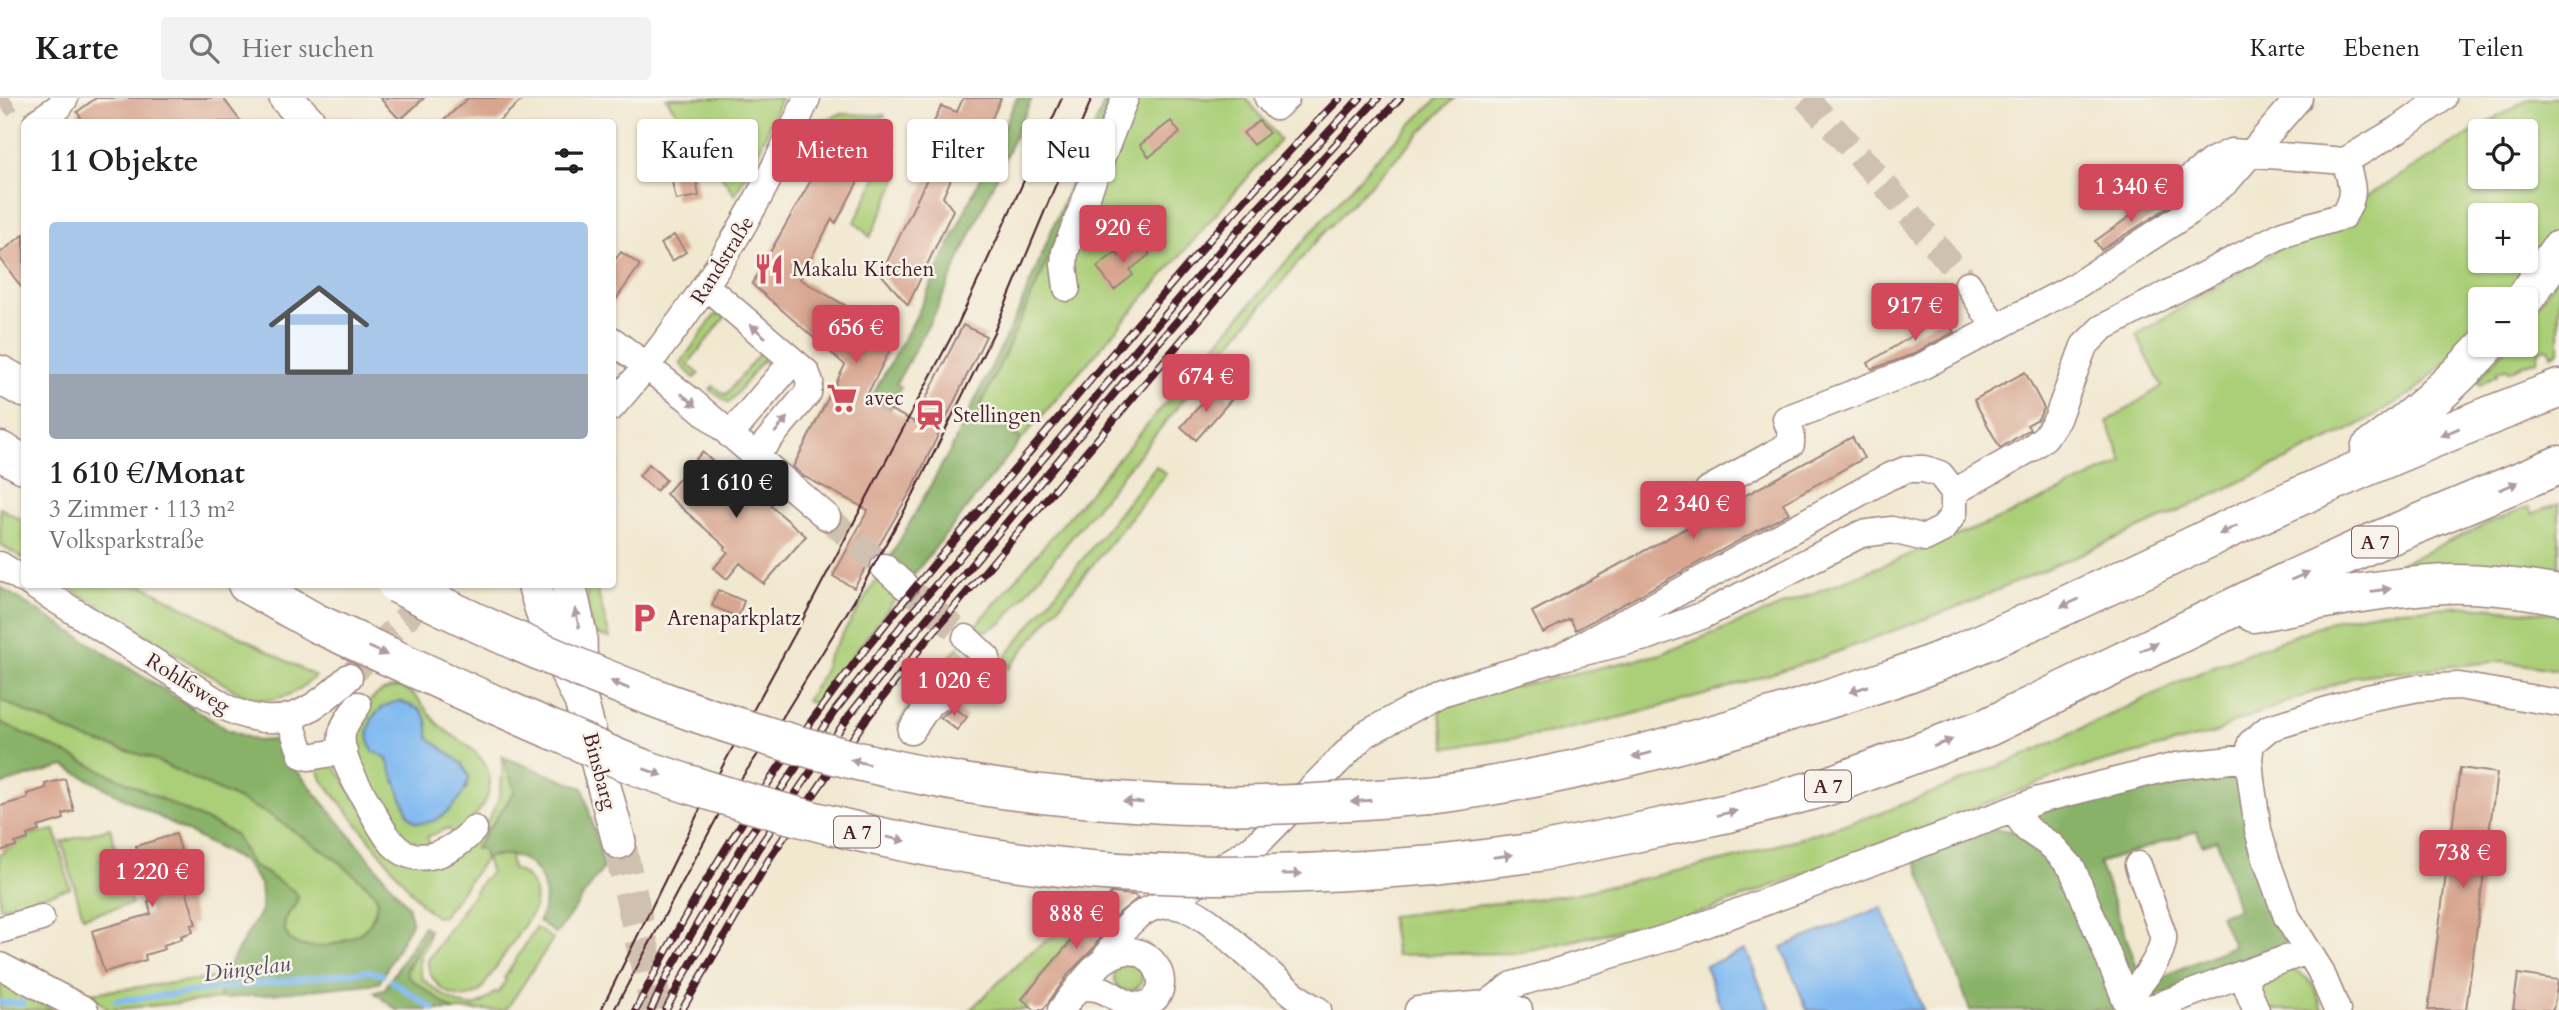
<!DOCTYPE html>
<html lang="de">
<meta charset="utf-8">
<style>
body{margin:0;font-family:Cardo,serif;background:#f2f2f2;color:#202124;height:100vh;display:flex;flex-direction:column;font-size:26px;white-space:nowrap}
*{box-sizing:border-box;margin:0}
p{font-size:23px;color:#757577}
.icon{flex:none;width:38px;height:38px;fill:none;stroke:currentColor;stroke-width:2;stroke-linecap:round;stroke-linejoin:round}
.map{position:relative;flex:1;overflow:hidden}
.side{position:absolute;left:21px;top:21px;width:595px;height:469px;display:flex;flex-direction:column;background:#fff;border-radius:7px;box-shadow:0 2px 5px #0004}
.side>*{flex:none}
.banner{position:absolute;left:637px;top:21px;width:665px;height:63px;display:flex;gap:14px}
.buttons{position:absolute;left:2468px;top:21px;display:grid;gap:14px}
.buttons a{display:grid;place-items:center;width:70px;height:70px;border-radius:7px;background:#fff;box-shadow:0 2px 5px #0004;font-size:35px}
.price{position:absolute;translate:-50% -60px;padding:0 16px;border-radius:7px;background:#d1495b;color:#fff;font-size:23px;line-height:46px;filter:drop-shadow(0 2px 4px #0008)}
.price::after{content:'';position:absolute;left:50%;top:42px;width:21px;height:16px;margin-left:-10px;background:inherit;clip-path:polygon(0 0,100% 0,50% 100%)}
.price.active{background:#222;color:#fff}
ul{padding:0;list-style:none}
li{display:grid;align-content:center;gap:14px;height:371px;padding:0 28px}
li+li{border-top:2px solid #e0e0e0}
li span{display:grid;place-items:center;height:217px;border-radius:7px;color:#555}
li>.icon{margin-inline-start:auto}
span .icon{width:126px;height:126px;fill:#fffc;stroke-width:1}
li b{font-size:30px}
h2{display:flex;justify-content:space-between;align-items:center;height:84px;padding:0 28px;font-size:30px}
.pill{padding:0 24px;border-radius:7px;background:#fff;box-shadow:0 2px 5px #0004;font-size:24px;line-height:63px}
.pill.active{background:#d1495b;color:#fff}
header{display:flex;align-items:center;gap:42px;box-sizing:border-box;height:98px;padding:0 35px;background:#fff;border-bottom:2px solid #e0e0e0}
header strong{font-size:33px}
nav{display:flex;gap:38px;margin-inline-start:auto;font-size:24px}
.search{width:490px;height:63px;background:#f2f2f2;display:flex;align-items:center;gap:18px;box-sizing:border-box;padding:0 24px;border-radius:7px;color:#757577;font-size:26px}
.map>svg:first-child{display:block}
.green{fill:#abcf78;stroke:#7a7752;stroke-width:2;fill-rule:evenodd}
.forest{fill:#88b268;stroke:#69684a;stroke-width:2}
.water{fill:#80b9f1;stroke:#656c8e;stroke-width:2}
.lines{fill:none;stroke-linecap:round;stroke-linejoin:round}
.stream{stroke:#80b9f1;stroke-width:6}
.building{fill:#d8a690}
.minor-tunnel{stroke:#d0c0af;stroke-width:26;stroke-dasharray:26 13;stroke-linecap:butt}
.major-tunnel{stroke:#d0c0af;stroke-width:33;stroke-dasharray:33 17;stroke-linecap:butt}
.minor-casing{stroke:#9e847e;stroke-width:29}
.major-casing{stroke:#9e847e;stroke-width:36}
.highway-casing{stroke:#9e847e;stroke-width:41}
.minor{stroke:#fff;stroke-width:26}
.major{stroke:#fff;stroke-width:33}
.highway{stroke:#fff;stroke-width:38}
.tram{stroke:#4a1f2b;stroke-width:2}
.rail-casing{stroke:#4a1f2b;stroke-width:8}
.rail{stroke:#f7f3e8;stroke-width:5;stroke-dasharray:16;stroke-linecap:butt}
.highway-bridge-casing{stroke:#9e847e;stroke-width:41;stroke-linecap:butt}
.highway-bridge{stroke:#fff;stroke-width:38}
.oneway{fill:#ae9aa0}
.labels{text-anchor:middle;stroke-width:5;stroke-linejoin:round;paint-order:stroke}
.shield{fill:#f7f3e8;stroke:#7e5f64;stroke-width:2}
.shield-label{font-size:19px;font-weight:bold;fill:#4a1f2b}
.street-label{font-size:21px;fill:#4a1f2b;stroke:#f7f3e8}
.poi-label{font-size:21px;fill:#4a1f2b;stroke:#f7f3e8;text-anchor:start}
.water-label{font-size:23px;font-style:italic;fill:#5a4d66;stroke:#f7f3e8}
</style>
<header>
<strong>Karte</strong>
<div class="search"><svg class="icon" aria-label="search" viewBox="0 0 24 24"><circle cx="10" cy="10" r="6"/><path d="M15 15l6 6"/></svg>Hier suchen</div>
<nav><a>Karte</a><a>Ebenen</a><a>Teilen</a></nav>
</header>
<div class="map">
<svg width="2559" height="912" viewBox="0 0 2559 912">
<rect width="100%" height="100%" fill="#f7f3e8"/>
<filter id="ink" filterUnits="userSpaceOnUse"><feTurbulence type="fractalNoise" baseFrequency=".0143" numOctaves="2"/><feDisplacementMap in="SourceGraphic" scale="14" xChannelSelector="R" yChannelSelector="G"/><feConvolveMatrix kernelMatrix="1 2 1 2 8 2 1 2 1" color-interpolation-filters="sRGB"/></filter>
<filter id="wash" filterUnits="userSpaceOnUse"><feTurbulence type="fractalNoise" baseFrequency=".00686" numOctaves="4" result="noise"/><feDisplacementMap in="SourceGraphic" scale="28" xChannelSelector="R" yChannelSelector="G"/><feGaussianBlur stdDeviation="1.57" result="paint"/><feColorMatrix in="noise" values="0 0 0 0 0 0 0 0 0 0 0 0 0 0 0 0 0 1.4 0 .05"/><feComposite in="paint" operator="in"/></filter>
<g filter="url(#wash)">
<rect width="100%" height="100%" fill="#f1e8d0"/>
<path class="green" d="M666,0H781L761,48L735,97Z
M1115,0H1246L1280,42L1021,342L981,307L1040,180Z
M1438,0H1454L1318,141L1211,268L1002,525L985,533L974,530L1309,137L1377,60Z
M2529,0H2559V130L2503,201H2480V231L2414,294L2349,332L2173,416L1970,504L1818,561L1704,597L1626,618L1546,636L1446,650L1438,606L1661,556L2011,416L2123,364L2107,324L2162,288L2136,237ZM2480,33H2525V79H2480ZM2480,117H2525V163H2480Z
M840,16L885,17V19L845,23L821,43L812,38L824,22Z
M881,69L899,78L870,139L855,124Z
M2559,176V254L2551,257L2550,252L2546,250L2539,253L2537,262L2508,273L2507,270L2497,274L2498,277L2480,287L2477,283L2508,247H2525V226Z
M722,216L725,219L688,266L699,276L694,280L680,266L715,217Z
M763,251L773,261L772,269L763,262L729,305L710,292L713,288L726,297Z
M1156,368L1166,376L1008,571L1006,558Z
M2559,405V484L2391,476L2389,471L2486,426L2529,409L2532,416Z
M0,410L24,423V461L0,446Z
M879,478L900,495L816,606L806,603L824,574L827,561Z
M65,487H142L315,578C295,598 273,607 244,598Z
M586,487H596L610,540L591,535Z
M2469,508L2559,516V572L2502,563L2356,578L2230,626L2219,634L2076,671L1710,812L1517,855L1396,857L1390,818L1574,796L1735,760L1881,715L2021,659L2212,569L2337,521L2382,513Z
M958,549L964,558L963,573L907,629L898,626L913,602Z
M400,589C420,596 424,612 438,626C447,635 459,641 469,649C509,680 484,713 455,739L448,730L427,739L431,749L424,751L391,736L351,645C362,617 365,592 400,589ZM428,629L427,636L429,640L466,672L467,690L441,719L409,718C400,699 394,670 383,656Z
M0,602L83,639L148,659L267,715L334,760L372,792L378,801C376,811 373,824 365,831C350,846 292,862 285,832C281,817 297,812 298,798L294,793L251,766L235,736L0,624Z
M502,657L515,693L475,751H482L486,759L510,757L512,771C532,777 541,795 532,815L481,892C461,912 426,886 428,862L483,782L491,775L486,760L443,818L436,819L423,808L322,682L317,668L333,666L389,749L472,745C497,709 504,702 502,657Z
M110,730L132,806L83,819L62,744Z
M55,732L70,790L0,810V756L4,754V752L15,748V745L28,741L27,737Z
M1086,814L1094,815L1022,901L1029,906L1024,912H970L1027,857Z
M536,830L553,841L506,912H453L408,879L406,874L429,833C430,853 412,853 423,881C430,888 438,893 446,899C469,912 477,912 495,894L498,895L506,882L504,880Z
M1114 879a14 14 0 1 1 28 0a14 14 0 1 1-28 0Z
M2287,871C2311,876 2316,891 2323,912H2262L2258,898L2264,881Z
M222,879L219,901L108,912L90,895Z
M0,883L55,912H0Z"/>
<path class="forest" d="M1017,0H1032L936,213L896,286L901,289L890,312L870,302L917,217Z
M1106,0H1115L1040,180L981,307L1021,342L911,480L889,462L952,349L1019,212Z
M0,489L228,632L257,643L284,641L298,674L408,808L412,823L379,885L219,901L222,879L262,811L260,786L244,764L64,668L0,687V624L235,736L251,766L294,793L298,798C296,812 281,817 285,832C292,862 350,846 365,831C373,824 376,812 378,802L372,792L334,760L267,715L148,659L83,640L0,602Z
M503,659L583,690L604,769L556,836L539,823C558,784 528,745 485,760L482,751H475L515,693Z
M2239,674L2290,850L2143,903L2155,882L2233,848L2220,817L2238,811L2217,742L2202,747L2197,733L2099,765L2138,872L2129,884L2036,723L2041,713L2133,682Z
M1996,731L2018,734L2055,758L2121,912H1970L1914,758Z
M424,828L429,833L406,870L408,879L453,912H397L374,894L384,892Z"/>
<path class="water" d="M400,603L421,612L427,622L429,640L462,666L469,679C464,701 440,730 415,724L409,718L386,659L373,654C361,629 374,608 400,603Z
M1882,809L1923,912H1807L1782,849Z
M1746,852L1770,912H1722L1705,868Z"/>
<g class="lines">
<path class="stream" d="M392,883L433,911
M116,903L368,873L383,877
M0,905H23"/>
</g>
<g id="blocks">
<path class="building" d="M96,0H223L241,24H84L77,14Z
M380,0H424L400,22Z
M468,0H524L498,24H442Z
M963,0H1001L989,27L977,22L943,99L953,112L908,207L879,174L885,168L927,81L915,67L941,8L957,14Z
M887,23L894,49L873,55L836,125L832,121L800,181L846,208L840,221L892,248L866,299L914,324L963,227L986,238L912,391L854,490L833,478L868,412L803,378L793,369L845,267L752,186L836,38Z
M1171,23L1180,35L1149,59L1140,47Z
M1259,23L1269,35L1253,47L1243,35Z
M694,69L699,98L676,102L670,74Z
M2156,100L2159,105L2167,110L2101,152L2095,143Z
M24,136V193L0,160V155Z
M674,137L686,154L672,163L661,146Z
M1139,142L1150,156L1130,172L1133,177L1114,192L1097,169L1116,154L1119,158Z
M621,154L640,167L612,207V166Z
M1944,218L1954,234L1911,257L1872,271L1868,265Z
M2025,274L2044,310L2038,321L2027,327L2030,331L2000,350L1974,302Z
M1216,289L1231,302L1196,342L1181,329Z
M1852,339L1864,360L1783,405L1789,415L1576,532L1570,521L1543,535L1532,514L1688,429L1675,407L1693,396L1699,405L1710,407L1715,414Z
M702,354L753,399L760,392L774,404L771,408L806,438L764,486L740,465L727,481L714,470L728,454L724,451L726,449L666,396Z
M649,366L666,382L656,393L639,378Z
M718,492L744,503L738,519L712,508Z
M954,610L967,619L957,632L940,619Z
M2460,670L2497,675L2466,912H2428Z
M65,681L74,713L63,716L64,721L38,729L39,733L27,737L28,741L15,745L16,748L0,753V708L28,700L27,696L46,690L45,686Z
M176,736L189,779L183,781L196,826L191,827L193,834L181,838L182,841L163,847L165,851L145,857L146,862L104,874L92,833L151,816L148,804L150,803L136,748Z
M1111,795L1134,797L1138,800L1113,820L1092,852L1070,874L1043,912H1035L1022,901Z
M2518,876L2558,882L2553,912H2513Z"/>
</g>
</g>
<g filter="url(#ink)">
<use href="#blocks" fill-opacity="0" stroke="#9e847e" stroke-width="2"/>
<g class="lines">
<path class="minor-tunnel" d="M1806,0L1880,81L1968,186
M0,7L10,0
M827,419L884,469
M905,488L966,540
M349,579L435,490"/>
<path class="major-tunnel" d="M619,744L657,912"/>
<g class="minor-casing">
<path id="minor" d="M1268,0L1276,9L1286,0
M37,24L59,9L65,0
M2345,63L2399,31L2443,0
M1968,186L1995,229
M707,189L806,274L810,284L808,295L755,358
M1067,190L1064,167L1065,154L1125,0
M612,242L690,302L827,419
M612,309C695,214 757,115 807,0
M730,337L793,263
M1708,392L1791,346V335L1786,321L1917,271L2077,187L2186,116L2227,83L2299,0
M1954,394L2030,351L2045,339L2057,321L2084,248L2102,230L2283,136L2343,118C2357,96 2352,87 2345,63L2231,54L2212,63L2171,95
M0,467L24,482
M884,469L905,488
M31,486L227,610C279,635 311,616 349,579
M358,607C352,616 344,625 342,635C339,658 355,683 365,701C374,716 382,734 394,747C418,772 455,753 474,731
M289,619L302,657L309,659L344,653
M911,633L930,605L968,584L987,560L966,540
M2013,712L2027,731L2052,748L2072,770L2130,912
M1161,808L1254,749L1364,637L1441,595L1559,560L1649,538L1704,517L1861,436L1892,432L1925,440L1943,431L1954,415V394L1940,376L1924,371H1908L1888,379L1559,560
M0,832L41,820
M1105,861C1112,849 1119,836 1129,826C1167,788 1199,814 1231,842C1247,856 1263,870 1279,884C1291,894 1304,906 1318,912
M0,868L85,912
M2242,876L2308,853
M2124,899C2140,891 2165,855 2163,837L2138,767
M1487,906L1519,912
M1061,912C1073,897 1091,870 1108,860C1150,833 1182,894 1144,907C1118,912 1112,884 1079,890
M1418,912L1487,906L1513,887L1679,836L2039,702L2176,668L2249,660
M2138,912L2158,908L2242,876L2256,912
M2337,912L2320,872L2287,819L2266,761L2258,732L2251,682L2249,660L2251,645L2269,630L2367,600L2419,590L2459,588L2559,605"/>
</g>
<g class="major-casing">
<path id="major" d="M286,0L309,24
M534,486L551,543L581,603L619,744
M569,486L580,536L581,593"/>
</g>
<g class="highway-casing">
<path id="highway" d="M2524,201L2559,152
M0,277L24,290
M2370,351C2414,320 2451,286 2487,247
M0,353L24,366
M247,486L316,525
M2254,515C2318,502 2381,489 2446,486C2484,485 2522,490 2559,497
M1429,697C1554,681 1674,650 1794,612C1848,595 1902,579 1954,557C2051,516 2146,470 2241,425C2345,377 2451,331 2559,291
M1436,767L1539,754L1616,739L1728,715L1825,689L1988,629L2284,485L2372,445L2559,367"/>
</g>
<use href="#minor" class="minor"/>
<use href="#major" class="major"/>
<use href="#highway" class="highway"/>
<path class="tram" d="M601,912L709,693L803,521L958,226L1062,0
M614,912L727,701L776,630L854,503L913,397L994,234L1092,0"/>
<g class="rail-casing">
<path id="rail" d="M636,912C706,770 796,636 895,514C944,453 995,395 1045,336C1141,222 1236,106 1340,0
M651,912L668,876L745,744L834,614L905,523L1229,142L1360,0
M666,912L682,881L757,752L849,618L913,537L1123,285L1239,152L1378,0
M682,912L771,758L864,624L924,545L1249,163L1400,0"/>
</g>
<use href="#rail" class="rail"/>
<g class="highway-bridge-casing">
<path id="highway-bridge" d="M397,486C574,575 757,648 952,683C1012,694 1073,700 1134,704C1232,712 1331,705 1429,697
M316,525C395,561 475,599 555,633C586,646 616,661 647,672C787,721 932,756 1079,771C1198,782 1317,776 1436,767"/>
</g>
<use href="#highway-bridge" class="highway-bridge"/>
</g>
<defs><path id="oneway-solid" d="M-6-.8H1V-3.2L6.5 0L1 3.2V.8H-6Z" transform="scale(1.75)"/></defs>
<g class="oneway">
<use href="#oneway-solid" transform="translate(758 233) rotate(-139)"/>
<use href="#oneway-solid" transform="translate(689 302) rotate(39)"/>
<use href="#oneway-solid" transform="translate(781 327) rotate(-51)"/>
<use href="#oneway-solid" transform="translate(2450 334) rotate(157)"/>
<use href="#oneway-solid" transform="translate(2509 388) rotate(-23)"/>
<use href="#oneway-solid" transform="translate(2228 432) rotate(154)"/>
<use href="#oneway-solid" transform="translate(2300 478) rotate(-24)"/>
<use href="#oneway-solid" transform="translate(2381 492) rotate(-8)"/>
<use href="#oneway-solid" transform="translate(2070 505) rotate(156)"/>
<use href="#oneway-solid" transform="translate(577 520) rotate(-102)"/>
<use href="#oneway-solid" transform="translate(2149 549) rotate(-26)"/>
<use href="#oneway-solid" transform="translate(378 553) rotate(25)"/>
<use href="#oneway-solid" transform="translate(620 587) rotate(-157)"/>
<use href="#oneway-solid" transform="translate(1859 591) rotate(161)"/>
<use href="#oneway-solid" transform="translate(1943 645) rotate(-20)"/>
<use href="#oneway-solid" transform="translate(1642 657) rotate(166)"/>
<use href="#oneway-solid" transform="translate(860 664) rotate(-166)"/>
<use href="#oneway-solid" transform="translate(653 674) rotate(19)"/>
<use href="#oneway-solid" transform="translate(1361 703) rotate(176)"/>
<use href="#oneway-solid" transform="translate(1133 704) rotate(-176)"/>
<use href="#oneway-solid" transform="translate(1727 715) rotate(-13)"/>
<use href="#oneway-solid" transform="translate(896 741) rotate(11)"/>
<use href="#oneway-solid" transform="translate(1503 758) rotate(-8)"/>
<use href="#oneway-solid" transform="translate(1292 776) rotate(-1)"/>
</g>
</g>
<defs>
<g id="restaurant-bare" transform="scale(2.415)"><path d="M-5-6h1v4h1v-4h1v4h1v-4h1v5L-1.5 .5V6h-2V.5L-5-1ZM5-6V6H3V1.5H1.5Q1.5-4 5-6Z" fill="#d1495b" stroke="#f7f3e8" stroke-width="2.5" paint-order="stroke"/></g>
<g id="supermarket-bare" transform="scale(2.415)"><path d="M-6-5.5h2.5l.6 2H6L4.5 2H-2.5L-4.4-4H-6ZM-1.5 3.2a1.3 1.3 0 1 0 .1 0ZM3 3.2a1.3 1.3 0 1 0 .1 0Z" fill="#d1495b" stroke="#f7f3e8" stroke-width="2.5" paint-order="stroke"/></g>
<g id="station-bare" transform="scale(2.415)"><path d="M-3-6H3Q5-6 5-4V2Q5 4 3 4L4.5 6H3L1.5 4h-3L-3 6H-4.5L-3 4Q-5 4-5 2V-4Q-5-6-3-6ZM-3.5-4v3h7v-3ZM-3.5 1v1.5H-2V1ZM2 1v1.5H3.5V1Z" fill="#d1495b" stroke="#f7f3e8" stroke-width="2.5" paint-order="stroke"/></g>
<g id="parking-bare" transform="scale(2.415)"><path d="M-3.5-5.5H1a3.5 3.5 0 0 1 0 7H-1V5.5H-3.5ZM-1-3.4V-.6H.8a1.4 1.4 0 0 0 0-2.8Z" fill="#d1495b" stroke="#f7f3e8" stroke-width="2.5" paint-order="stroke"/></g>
</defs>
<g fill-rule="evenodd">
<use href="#restaurant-bare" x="769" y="171"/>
<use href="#supermarket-bare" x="842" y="300"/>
<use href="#station-bare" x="930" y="317"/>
<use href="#parking-bare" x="644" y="520"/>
</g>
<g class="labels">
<g class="shield">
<rect x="2352" y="428.5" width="46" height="31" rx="5"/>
<rect x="1805" y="672.5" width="46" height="31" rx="5"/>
<rect x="834" y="718.5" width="46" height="31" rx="5"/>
</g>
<g class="shield-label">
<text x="2375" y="451">A 7</text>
<text x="1828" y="695">A 7</text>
<text x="857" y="741">A 7</text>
</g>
<g class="street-label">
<text transform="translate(722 162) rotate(-58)" y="7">Randstraße</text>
<text transform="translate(188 585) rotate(32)" y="7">Rohlfsweg</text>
<text transform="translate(600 673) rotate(75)" y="7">Binsbarg</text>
</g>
<g class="poi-label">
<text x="792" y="178">Makalu Kitchen</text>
<text x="865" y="307">avec</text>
<text x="953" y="324">Stellingen</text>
<text x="667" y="527">Arenaparkplatz</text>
</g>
<g class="water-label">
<text transform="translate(247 870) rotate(-7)" y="8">Düngelau</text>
</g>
</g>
</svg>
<div class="buttons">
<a><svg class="icon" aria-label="locate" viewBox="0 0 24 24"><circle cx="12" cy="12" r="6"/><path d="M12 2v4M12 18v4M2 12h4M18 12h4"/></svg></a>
<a>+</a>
<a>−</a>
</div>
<b class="price" style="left:2131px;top:126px">1 340 €</b>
<b class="price" style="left:1123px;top:167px">920 €</b>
<b class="price" style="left:1915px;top:245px">917 €</b>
<b class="price" style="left:856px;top:267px">656 €</b>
<b class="price" style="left:1206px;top:316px">674 €</b>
<b class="price active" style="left:736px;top:422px">1 610 €</b>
<b class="price" style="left:1693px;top:443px">2 340 €</b>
<b class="price" style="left:954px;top:620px">1 020 €</b>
<b class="price" style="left:2463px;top:792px">738 €</b>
<b class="price" style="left:152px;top:811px">1 220 €</b>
<b class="price" style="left:1076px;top:853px">888 €</b>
<div class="banner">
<a class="pill">Kaufen</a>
<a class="pill active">Mieten</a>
<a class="pill">Filter</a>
<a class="pill">Neu</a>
</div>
<section class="side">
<h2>11 Objekte<svg class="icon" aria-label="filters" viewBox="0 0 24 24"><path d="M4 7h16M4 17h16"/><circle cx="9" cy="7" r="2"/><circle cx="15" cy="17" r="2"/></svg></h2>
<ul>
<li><span style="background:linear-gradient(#a9c7e8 70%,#9aa5b1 0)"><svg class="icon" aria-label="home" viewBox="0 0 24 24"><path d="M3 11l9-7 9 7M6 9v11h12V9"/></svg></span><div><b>1 610 €/Monat</b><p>3 Zimmer · 113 m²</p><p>Volksparkstraße</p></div></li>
</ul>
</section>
</div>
